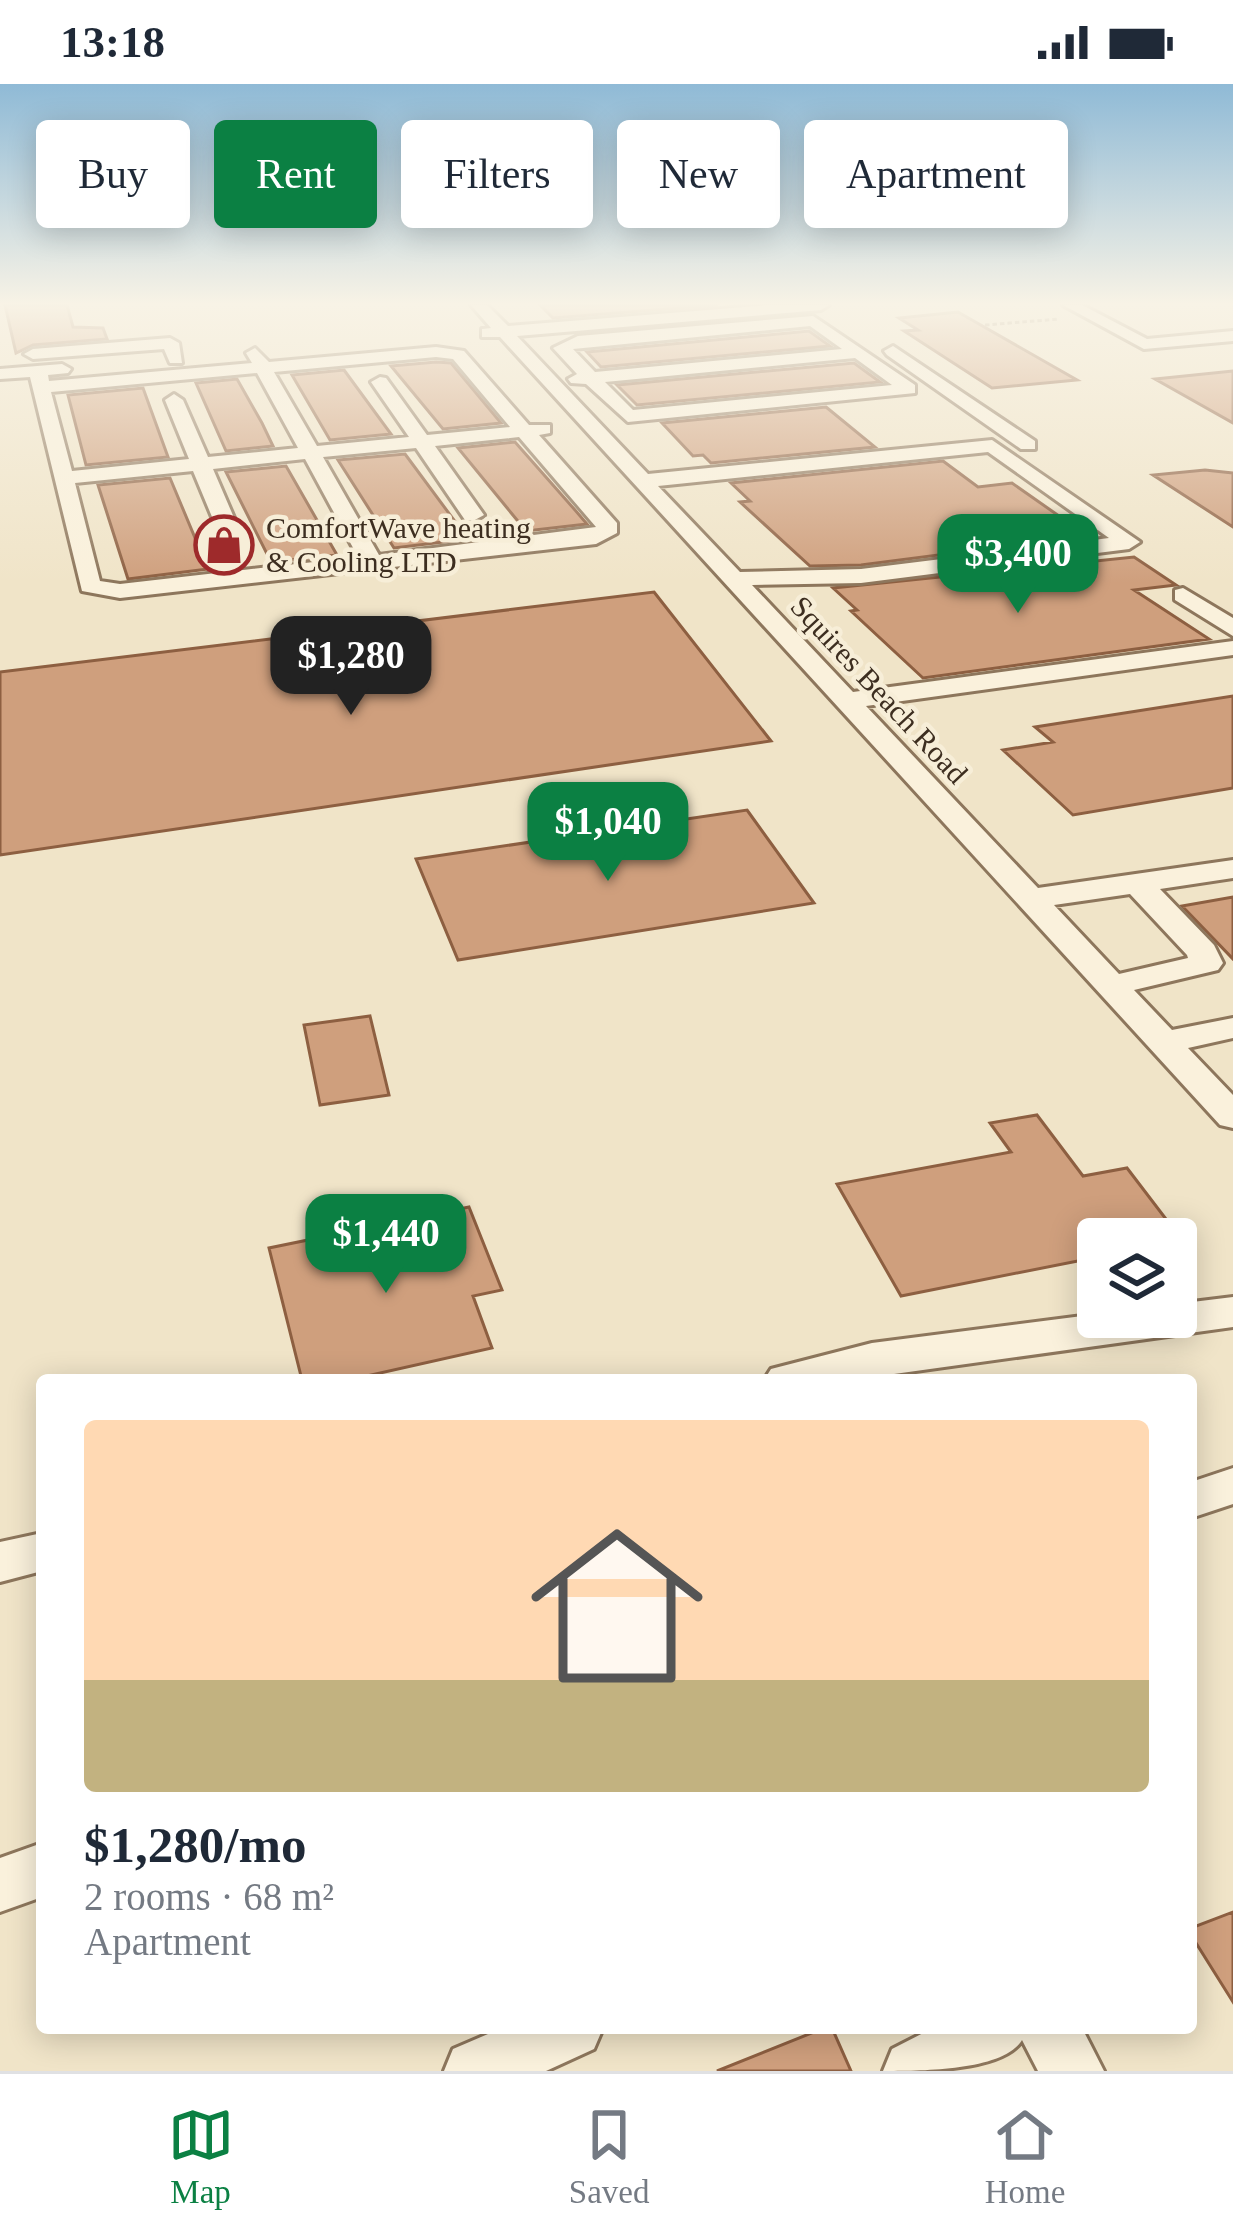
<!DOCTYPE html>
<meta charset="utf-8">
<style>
body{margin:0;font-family:Georgia,serif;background:#f2f2f3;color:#1f2937;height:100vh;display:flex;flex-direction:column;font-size:45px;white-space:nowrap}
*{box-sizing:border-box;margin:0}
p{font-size:39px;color:#747a83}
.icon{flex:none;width:66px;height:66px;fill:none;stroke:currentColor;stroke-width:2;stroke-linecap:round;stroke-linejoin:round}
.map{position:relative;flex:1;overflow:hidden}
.drawer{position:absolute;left:36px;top:1290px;width:1161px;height:660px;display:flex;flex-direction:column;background:#fff;border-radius:12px;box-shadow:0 6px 30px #0003}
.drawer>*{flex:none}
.top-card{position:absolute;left:36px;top:36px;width:1161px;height:108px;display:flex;gap:24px}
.buttons{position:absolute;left:1077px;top:1134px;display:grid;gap:24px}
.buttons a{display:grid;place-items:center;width:120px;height:120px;border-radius:12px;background:#fff;box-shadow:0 6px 30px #0003;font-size:60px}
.price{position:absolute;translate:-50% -102px;padding:0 27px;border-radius:24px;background:#0b8043;color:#fff;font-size:39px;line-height:78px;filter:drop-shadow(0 3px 6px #0008)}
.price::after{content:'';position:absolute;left:50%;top:72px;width:36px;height:27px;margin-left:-18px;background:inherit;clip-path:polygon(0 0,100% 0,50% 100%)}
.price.on{background:#222;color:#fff}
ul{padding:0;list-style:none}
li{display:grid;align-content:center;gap:24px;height:636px;padding:0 48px}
li span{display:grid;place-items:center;height:372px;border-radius:12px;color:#555}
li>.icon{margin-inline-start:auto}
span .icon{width:216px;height:216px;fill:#fffc;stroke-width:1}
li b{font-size:51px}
.tag{padding:0 42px;border-radius:12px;background:#fff;box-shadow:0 6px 30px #0003;font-size:42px;line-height:108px}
.tag.on{background:#0b8043;color:#fff}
.status{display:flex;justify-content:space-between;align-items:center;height:84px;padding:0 60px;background:#fff;direction:ltr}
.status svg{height:33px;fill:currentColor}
.menu{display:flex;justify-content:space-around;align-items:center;height:168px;border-top:3px solid #e0e1e3;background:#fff;font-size:33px;color:#747a83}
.menu a{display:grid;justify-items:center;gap:6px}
.menu .on{color:#0b8043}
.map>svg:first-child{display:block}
.building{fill:#cf9f7d;stroke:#8d5f41;stroke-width:3}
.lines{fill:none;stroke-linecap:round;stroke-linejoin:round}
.minor-casing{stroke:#8d765c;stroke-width:6}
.path{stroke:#8d765c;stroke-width:3;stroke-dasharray:4.5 3;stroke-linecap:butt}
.minor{fill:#faf1dc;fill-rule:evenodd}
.labels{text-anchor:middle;stroke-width:9;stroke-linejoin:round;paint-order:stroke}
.far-poi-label{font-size:30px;fill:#3d2e20;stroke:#f7eed8;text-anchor:start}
.far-street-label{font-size:30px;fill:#3d2e20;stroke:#f7eed8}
</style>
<div class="status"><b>13:18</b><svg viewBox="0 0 49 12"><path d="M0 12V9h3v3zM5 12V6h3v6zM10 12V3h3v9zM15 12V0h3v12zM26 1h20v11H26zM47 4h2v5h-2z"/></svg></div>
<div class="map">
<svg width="1233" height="1987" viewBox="0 0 1233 1987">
<rect width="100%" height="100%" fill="#f0e4c8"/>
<path class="building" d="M5,221H67L73,243L103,244L107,255L33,261L16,269Z
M540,221H718L553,234Z
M958,228L1077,296L992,304L904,247L918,246L899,234Z
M809,247L830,262L601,283L587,268Z
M436,278L451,279L501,339L443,345L391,282Z
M854,279L880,298L637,321L617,301Z
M344,286L391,350L330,356L292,291Z
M1233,287V339L1155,295Z
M237,295L262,339L273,362L226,367L196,299Z
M143,304L168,373L86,381L68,311Z
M826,323L875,363L711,379L703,371L693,372L662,339Z
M515,358L575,426L587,440L526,447L458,364Z
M405,370L468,455L394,464L338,376Z
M943,377L978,403L1012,399L1069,439L1054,456L861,481L810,482L740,418L750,417L731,399Z
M286,382L337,471L271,478L226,388Z
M1205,386L1233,389V443L1153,391Z
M170,394L208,485L128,495L98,401Z
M1134,473L1176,501L1134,506L1209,555L923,594L851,527L857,526L833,504Z
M654,508L771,657L0,771V588Z
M1233,612V704L1073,731L1003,666L1053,658L1035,643Z
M747,726L814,819L458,876L416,775Z
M1233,813V875L1182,822Z
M370,932L389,1011L320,1021L304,941Z
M1037,1031L1083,1092L1127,1084L1169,1139L1127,1147L1133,1155H1098V1173L901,1212L837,1100L1011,1068L990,1039Z
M469,1123L502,1206L473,1212L492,1264L349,1296H302L269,1164Z
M1233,1828V1918L1191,1851V1844Z
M824,1944H832L851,1987H717Z"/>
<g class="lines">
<g class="minor-casing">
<path id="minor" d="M471,221H487L508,242L769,221H829L821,226L517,252L648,390L992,356L1140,458L1129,465L861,499L752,501L853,608L1233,557V571L866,622L1038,804L1233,776V794L1160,805L1214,861L1223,879L1218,886L1134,906L1172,946L1233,934V954L1188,964L1233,1011V1044L1220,1041L500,253H482V245L491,244ZM988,368L1109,454L861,485L740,488L658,402ZM1130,810L1187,871L1188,874L1119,890L1054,821Z
M1063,221H1082L1147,255L1233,247V257L1144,265Z
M813,232L915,301V309L628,338L586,300L571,299L568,295L577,290L553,264L578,252ZM810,242L842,265L595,288L573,265ZM855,274L892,301L633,326L605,298Z
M170,254L179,259L182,279H170L164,265L33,275L24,270L33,265Z
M893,262L1035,357V365H1021L887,271L884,267Z
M436,263L464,267L529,341H550V349L539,351L617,439V449L596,460L120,514L82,507L30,293L0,295V285L62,280L71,285L68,289L48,291L49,297L252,279L246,269L255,264L269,278ZM436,273L453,275L510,343L427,351L386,294L380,293L371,298L409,353L317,362L274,288ZM257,289L298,364L208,373L183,316L174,310L165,316L189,375L72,387L51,308ZM519,353L596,443L379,471L323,373L416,364L465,436L473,437L484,431L435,362ZM305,375L358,473L120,500L100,497L75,399L193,387L222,457L233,464L244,457L213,385Z
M1183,504L1233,534V552L1175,516V506Z
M1233,1213V1243L851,1296H764L771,1285L872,1259L1098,1230L1176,1233V1220Z
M1233,1384V1420L1191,1434V1398Z
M42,1449V1487L0,1498V1458Z
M42,1759V1813L0,1828V1774Z
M502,1944H603L594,1965L546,1987H444L453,1965Z
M933,1944H1082L1104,1987H1038L1022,1956C1004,1987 921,1987 883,1987L892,1965Z"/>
</g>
<path class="path" d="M985,241L1059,235"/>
<use href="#minor" class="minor"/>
</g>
<linearGradient id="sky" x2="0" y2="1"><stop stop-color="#8fbad6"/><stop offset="0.44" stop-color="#f8f3e6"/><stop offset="1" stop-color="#f8f3e6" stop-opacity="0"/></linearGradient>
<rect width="1233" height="499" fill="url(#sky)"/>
<defs>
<g id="shop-ring" transform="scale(3)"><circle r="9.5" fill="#f7eed8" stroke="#9e2a2b" stroke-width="1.5"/><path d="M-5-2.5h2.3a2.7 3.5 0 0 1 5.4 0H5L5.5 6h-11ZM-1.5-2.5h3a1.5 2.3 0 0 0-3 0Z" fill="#9e2a2b"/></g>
</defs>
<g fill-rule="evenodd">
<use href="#shop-ring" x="224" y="461"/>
</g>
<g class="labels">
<g class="far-poi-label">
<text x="266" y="454">ComfortWave heating<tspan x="266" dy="34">&amp; Cooling LTD</tspan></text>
</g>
<g class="far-street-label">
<text transform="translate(879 606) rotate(47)" y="10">Squires Beach Road</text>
</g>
</g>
</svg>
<div class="buttons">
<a><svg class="icon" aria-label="layers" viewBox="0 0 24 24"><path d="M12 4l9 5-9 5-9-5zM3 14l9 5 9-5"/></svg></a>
</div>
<b class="price" style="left:1018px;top:532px">$3,400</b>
<b class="price on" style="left:351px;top:634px">$1,280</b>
<b class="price" style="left:608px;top:800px">$1,040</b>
<b class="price" style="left:386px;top:1212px">$1,440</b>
<div class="top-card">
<a class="tag">Buy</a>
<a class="tag on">Rent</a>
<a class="tag">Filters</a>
<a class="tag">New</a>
<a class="tag">Apartment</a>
</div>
<section class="drawer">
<ul>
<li><span style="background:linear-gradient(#ffd9b3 70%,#c2b280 0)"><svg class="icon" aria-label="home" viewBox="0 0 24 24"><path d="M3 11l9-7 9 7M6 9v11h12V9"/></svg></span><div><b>$1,280/mo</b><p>2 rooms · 68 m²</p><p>Apartment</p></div></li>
</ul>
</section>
</div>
<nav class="menu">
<a class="on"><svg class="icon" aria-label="map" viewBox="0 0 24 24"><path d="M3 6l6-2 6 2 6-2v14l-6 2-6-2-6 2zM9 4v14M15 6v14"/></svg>Map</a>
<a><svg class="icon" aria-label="saved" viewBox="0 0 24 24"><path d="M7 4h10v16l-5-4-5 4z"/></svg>Saved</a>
<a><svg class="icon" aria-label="home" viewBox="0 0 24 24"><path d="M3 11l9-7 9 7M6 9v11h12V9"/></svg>Home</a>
</nav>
